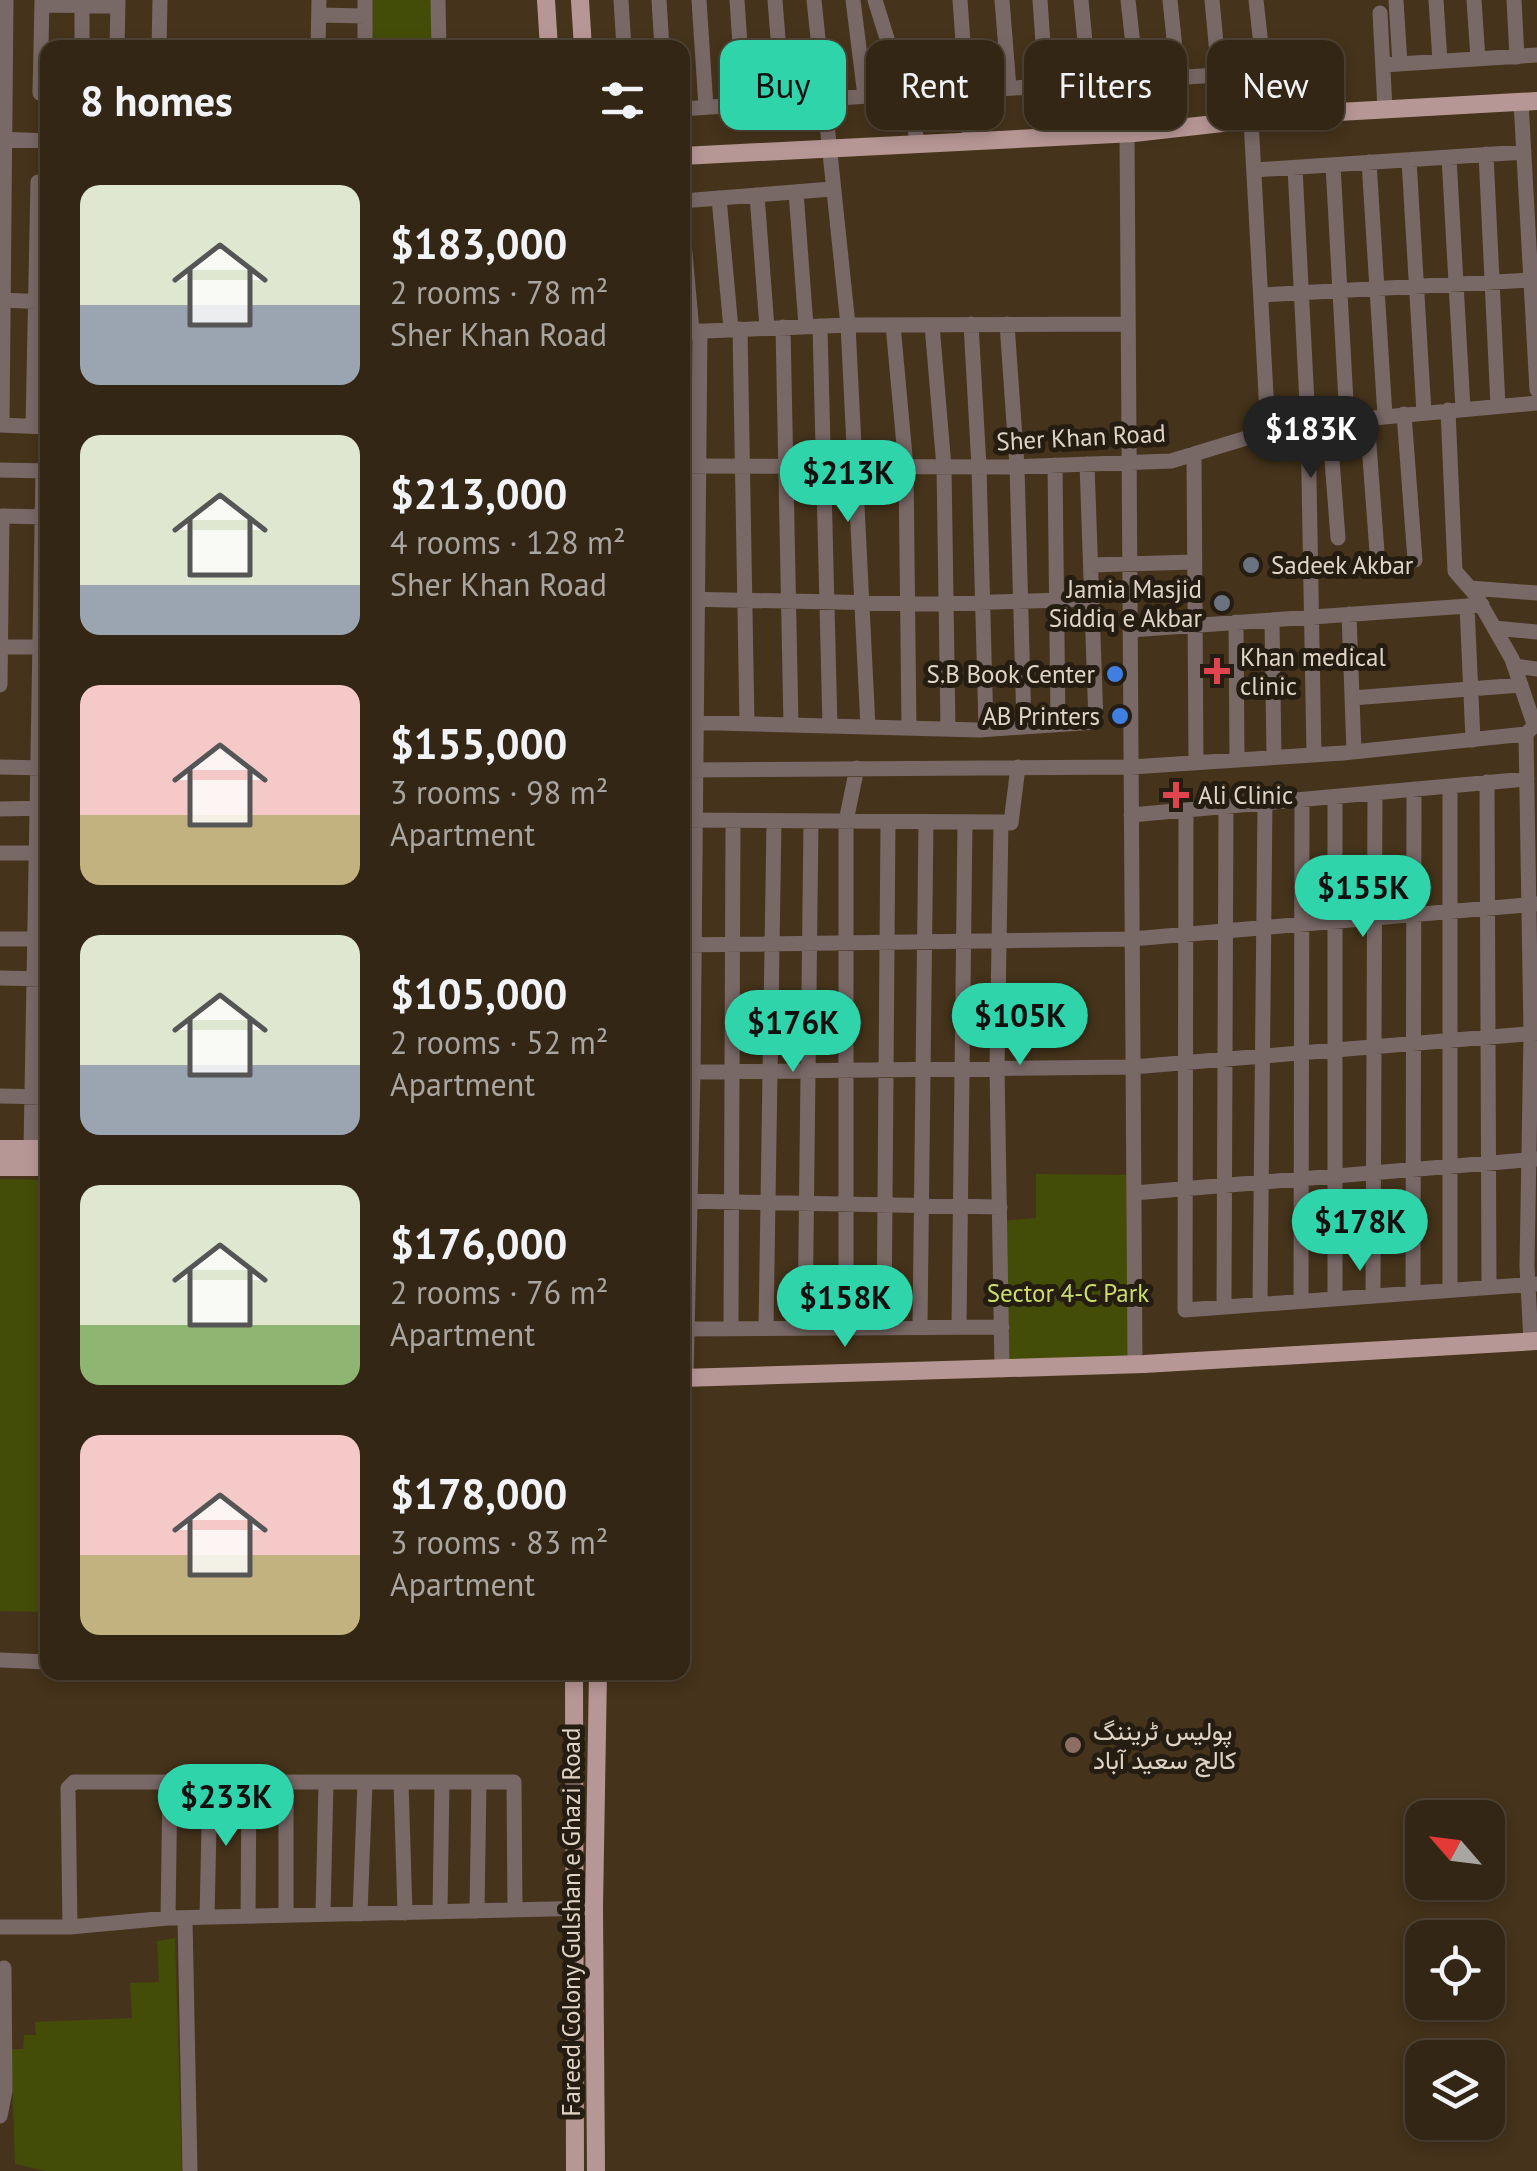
<!DOCTYPE html>
<meta charset="utf-8">
<style>
body{margin:0;font-family:"PT Sans",Vazirmatn,sans-serif;background:#3f3222;color:#f1f3f6;height:100vh;display:flex;flex-direction:column;font-size:38px;white-space:nowrap}
*{box-sizing:border-box;margin:0}
p{font-size:32px;color:#a9a5a0}
.icon{flex:none;width:55px;height:55px;fill:none;stroke:currentColor;stroke-width:2;stroke-linecap:round;stroke-linejoin:round}
.map{position:relative;flex:1;overflow:hidden}
.details{position:absolute;left:40px;top:40px;width:650px;height:1640px;display:flex;flex-direction:column;background:#342614;border-radius:20px;box-shadow:0 5px 15px #0003,0 0 0 2px #4e4334}
.details>*{flex:none}
.top-card{position:absolute;left:720px;top:40px;width:665px;height:90px;display:flex;gap:20px}
.needle{width:65px;rotate:298deg}
.controls{position:absolute;left:1405px;top:1800px;display:grid;gap:20px}
.controls a{display:grid;place-items:center;width:100px;height:100px;border-radius:20px;background:#342614;box-shadow:0 5px 15px #0003,0 0 0 2px #4e4334;font-size:50px}
.price{position:absolute;translate:-50% -85px;padding:0 22px;border-radius:35px;background:#30d4aa;color:#111;font-size:32px;line-height:65px;filter:drop-shadow(0 2px 5px #0008)}
.price::after{content:'';position:absolute;left:50%;top:60px;width:30px;height:22px;margin-left:-15px;background:inherit;clip-path:polygon(0 0,100% 0,50% 100%)}
.price.on{background:#222;color:#fff}
ul{padding:0;list-style:none}
li{display:flex;align-items:center;gap:30px;height:250px;padding:0 40px}
li span{display:grid;place-items:center;flex:none;width:280px;height:200px;border-radius:20px;color:#555}
li>.icon{margin-inline-start:auto}
span .icon{width:120px;height:120px;fill:#fffc;stroke-width:1}
li b{font-size:42px}
h2{display:flex;justify-content:space-between;align-items:center;height:120px;padding:0 40px;font-size:42px}
.pill{padding:0 35px;border-radius:20px;background:#342614;box-shadow:0 5px 15px #0003,0 0 0 2px #4e4334;font-size:35px;line-height:90px}
.pill.on{background:#30d4aa;color:#111}
.map>svg:first-child{display:block}
.green{fill:#444d07}
.lines{fill:none;stroke-linecap:round;stroke-linejoin:round}
.minor{stroke:#786866;stroke-width:15}
.major{stroke:#b79795;stroke-width:18}
.worship-dot{fill:#6b7280;stroke:#251d12;stroke-width:4}
.health-dot{fill:#e0444e;stroke:#251d12;stroke-width:4}
.shop-dot{fill:#3f7fe0;stroke:#251d12;stroke-width:4}
.education-dot{fill:#8d6e63;stroke:#251d12;stroke-width:4}
.labels{text-anchor:middle;stroke-width:10;stroke-linejoin:round;paint-order:stroke}
.street-label{font-size:25px;fill:#e0d4c6;stroke:#251d12}
.poi-label{font-size:25px;fill:#e0d4c6;stroke:#251d12;text-anchor:start}
.park-label{font-size:25px;fill:#cbdf6a;stroke:#251d12}
</style>
<div class="map">
<svg width="1537" height="2171" viewBox="0 0 1537 2171">
<rect width="100%" height="100%" fill="#45331b"/>
<path class="green" d="M365,0H438L439,47L365,48Z
M1036,1174L1134,1175L1135,1364L1002,1370L1000,1221L1036,1218Z
M0,1179L47,1180V1612L0,1611Z
M175,1938L182,2171H46L15,2164L11,2049H23L24,2035H36L35,2022L132,2018L130,1983L159,1982L157,1941Z"/>
<g class="lines">
<path class="minor" d="M438,0L439,48
M621,0L624,48
M659,0L662,48
M699,0L706,107
M737,0L744,104
M775,0L783,102
M814,0L848,325L868,727
M853,0L865,96
M875,0L899,77L910,93L917,143
M960,0L970,140
M1002,0L1009,88
M1040,0L1046,86
M1081,0L1089,83
M1128,0L1134,54V133
M1170,0L1178,78
M1212,0L1219,75
M1256,0L1269,117
M1396,0L1400,64
M1436,0L1440,61
M1474,0L1478,59
M1514,0L1517,57
M42,5L118,6
M1380,13L1385,109
M319,15L365,16
M82,48V0
M117,48L118,0
M159,48L160,0
M318,48L319,0
M365,48V0
M1383,65L1537,55
M967,91L1264,72
M40,93L42,0
M1521,102L1537,390
M682,109L910,93
M1251,120L1268,431
M1127,133L1135,1364
M0,139L48,141
M1486,154L1498,406
M1449,157L1463,409
M1409,160L1424,413
M1369,162L1385,416
M1333,165L1347,420
M1295,168L1308,423L1314,755
M1254,170L1524,152
M796,192L806,326
M757,195L767,328
M719,198L731,329
M682,201L832,189
M682,220L692,331
M1261,295L1531,280
M0,300L48,302
M971,324L979,467L986,729
M1007,324L1017,466L1024,727
M893,325L906,467L909,728
M932,325L944,467L948,729
M820,326L830,726
M783,327L791,725
M740,329L747,723
M682,332L848,325L1128,324
M1448,410L1455,571L1475,594L1512,659L1534,724
M1404,414L1415,560
M1367,418L1377,552
M1329,421L1338,538
M0,425L48,427
M2,425L6,0
M33,426L38,182
M1194,454L1196,762
M1055,465L1058,724
M682,466L1009,467L1171,461L1286,426L1537,403
M0,470L48,471
M1091,565L1194,562
M1470,588L1537,593
M682,599L934,604L1092,599
M1467,606L1473,740
M1349,614L1354,752
M1272,620L1274,757
M1236,622L1237,760
M1494,628L1537,632
M1130,630L1482,605
M0,647H46
M1514,666L1537,669
M0,685L2,516L48,517
M1352,698L1521,685
M682,722L979,730L1096,722L1087,464
M1526,734L1531,1034L1527,1266L1531,1342
M0,767L44,768
M682,770L1131,767L1343,753L1526,734L1537,723
M1487,782L1489,1287
M1450,786V1290
M1335,797V1299
M0,809L46,808
M1186,811L1185,1310L1537,1284
M1131,815L1527,779
M682,820L1001,822
M0,853H48
M0,939H48
M682,945L1132,939L1537,904
M0,978L48,979
M686,1072L1133,1067L1537,1033
M0,1096L48,1097
M31,1149L43,471
M1134,1193L1537,1159
M682,1201L1000,1207
M1413,1293L1414,789
M1373,1296L1375,793
M1301,1301L1302,800
M1260,1304L1265,803
M1224,1307L1226,807
M884,1327L888,822
M920,1327L926,822
M959,1327L965,822
M731,1328L733,821
M766,1328L774,821
M805,1328L811,821
M846,1328V821L857,768
M687,1329L1002,1327
M1002,1370L997,1068L1001,822L1011,823L1018,767
M686,1378L693,1072L700,331
M0,1660L48,1662
M401,1782L405,1913
M477,1911L479,1782
M440,1912L442,1782
M323,1914L326,1782
M360,1914L365,1782
M286,1915V1782
M248,1916L249,1782
M207,1917L210,1782
M168,1918L170,1782
M185,1918L190,2171
M0,1927H70L168,1918L594,1908
M70,1927L68,1788L74,1782H514L515,1910
M0,2116L5,2091L4,1968"/>
<path class="major" d="M546,0L549,48
M580,0L583,48
M682,156L1134,133L1303,114L1537,101
M0,1149H48
M0,1167H48
M682,1378L1144,1364L1537,1341
M574,1672L575,2171
M596,2171L594,1908L598,1672"/>
</g>
<g class="worship-dot">
<circle cx="1251" cy="565" r="10"/>
<circle cx="1222" cy="603" r="10"/>
</g>
<g class="health-dot">
<path d="M1212 656h10v10h10v10h-10v10h-10v-10h-10v-10h10z"/>
<path d="M1171 780h10v10h10v10h-10v10h-10v-10h-10v-10h10z"/>
</g>
<g class="shop-dot">
<circle cx="1115" cy="674" r="10"/>
<circle cx="1120" cy="716" r="10"/>
</g>
<circle class="education-dot" cx="1073" cy="1745" r="10"/>
<g class="labels">
<g class="street-label">
<text transform="translate(1081 437) rotate(-3)" y="9">Sher Khan Road</text>
<text transform="translate(571 1922) rotate(-90)" y="9">Fareed Colony Gulshan e Ghazi Road</text>
</g>
<g class="poi-label">
<text x="1271" y="574">Sadeek Akbar</text>
<text x="1202" y="598" text-anchor="end">Jamia Masjid<tspan x="1202" dy="29">Siddiq e Akbar</tspan></text>
<text x="1240" y="666">Khan medical<tspan x="1240" dy="29">clinic</tspan></text>
<text x="1095" y="683" text-anchor="end">S.B Book Center</text>
<text x="1100" y="725" text-anchor="end">AB Printers</text>
<text x="1198" y="804">Ali Clinic</text>
<text x="1093" y="1740">پولیس ٹریننگ<tspan x="1093" dy="29">کالج سعید آباد</tspan></text>
</g>
<g class="park-label">
<text x="1068" y="1302">Sector 4-C Park</text>
</g>
</g>
</svg>
<div class="controls">
<a><svg class="needle" viewBox="-14 -14 28 28"><path d="M0-13l5 13h-10z" fill="#e53935"/><path d="M0 13l5-13h-10z" fill="#a9a5a0"/></svg></a>
<a><svg class="icon" aria-label="locate" viewBox="0 0 24 24"><circle cx="12" cy="12" r="6"/><path d="M12 2v4M12 18v4M2 12h4M18 12h4"/></svg></a>
<a><svg class="icon" aria-label="layers" viewBox="0 0 24 24"><path d="M12 4l9 5-9 5-9-5zM3 14l9 5 9-5"/></svg></a>
</div>
<b class="price on" style="left:1311px;top:481px">$183K</b>
<b class="price" style="left:848px;top:525px">$213K</b>
<b class="price" style="left:1363px;top:940px">$155K</b>
<b class="price" style="left:1020px;top:1068px">$105K</b>
<b class="price" style="left:793px;top:1075px">$176K</b>
<b class="price" style="left:1360px;top:1274px">$178K</b>
<b class="price" style="left:845px;top:1350px">$158K</b>
<b class="price" style="left:226px;top:1849px">$233K</b>
<div class="top-card">
<a class="pill on">Buy</a>
<a class="pill">Rent</a>
<a class="pill">Filters</a>
<a class="pill">New</a>
</div>
<section class="details">
<h2>8 homes<svg class="icon" aria-label="filters" viewBox="0 0 24 24"><path d="M4 7h16M4 17h16"/><circle cx="9" cy="7" r="2"/><circle cx="15" cy="17" r="2"/></svg></h2>
<ul>
<li><span style="background:linear-gradient(#dfe7d0 60%,#9aa5b1 0)"><svg class="icon" aria-label="home" viewBox="0 0 24 24"><path d="M3 11l9-7 9 7M6 9v11h12V9"/></svg></span><div><b>$183,000</b><p>2 rooms · 78 m²</p><p>Sher Khan Road</p></div></li>
<li><span style="background:linear-gradient(#dfe7d0 75%,#9aa5b1 0)"><svg class="icon" aria-label="home" viewBox="0 0 24 24"><path d="M3 11l9-7 9 7M6 9v11h12V9"/></svg></span><div><b>$213,000</b><p>4 rooms · 128 m²</p><p>Sher Khan Road</p></div></li>
<li><span style="background:linear-gradient(#f6c9c9 65%,#c2b280 0)"><svg class="icon" aria-label="home" viewBox="0 0 24 24"><path d="M3 11l9-7 9 7M6 9v11h12V9"/></svg></span><div><b>$155,000</b><p>3 rooms · 98 m²</p><p>Apartment</p></div></li>
<li><span style="background:linear-gradient(#dfe7d0 65%,#9aa5b1 0)"><svg class="icon" aria-label="home" viewBox="0 0 24 24"><path d="M3 11l9-7 9 7M6 9v11h12V9"/></svg></span><div><b>$105,000</b><p>2 rooms · 52 m²</p><p>Apartment</p></div></li>
<li><span style="background:linear-gradient(#dfe7d0 70%,#8fb573 0)"><svg class="icon" aria-label="home" viewBox="0 0 24 24"><path d="M3 11l9-7 9 7M6 9v11h12V9"/></svg></span><div><b>$176,000</b><p>2 rooms · 76 m²</p><p>Apartment</p></div></li>
<li><span style="background:linear-gradient(#f6c9c9 60%,#c2b280 0)"><svg class="icon" aria-label="home" viewBox="0 0 24 24"><path d="M3 11l9-7 9 7M6 9v11h12V9"/></svg></span><div><b>$178,000</b><p>3 rooms · 83 m²</p><p>Apartment</p></div></li>
</ul>
</section>
</div>
